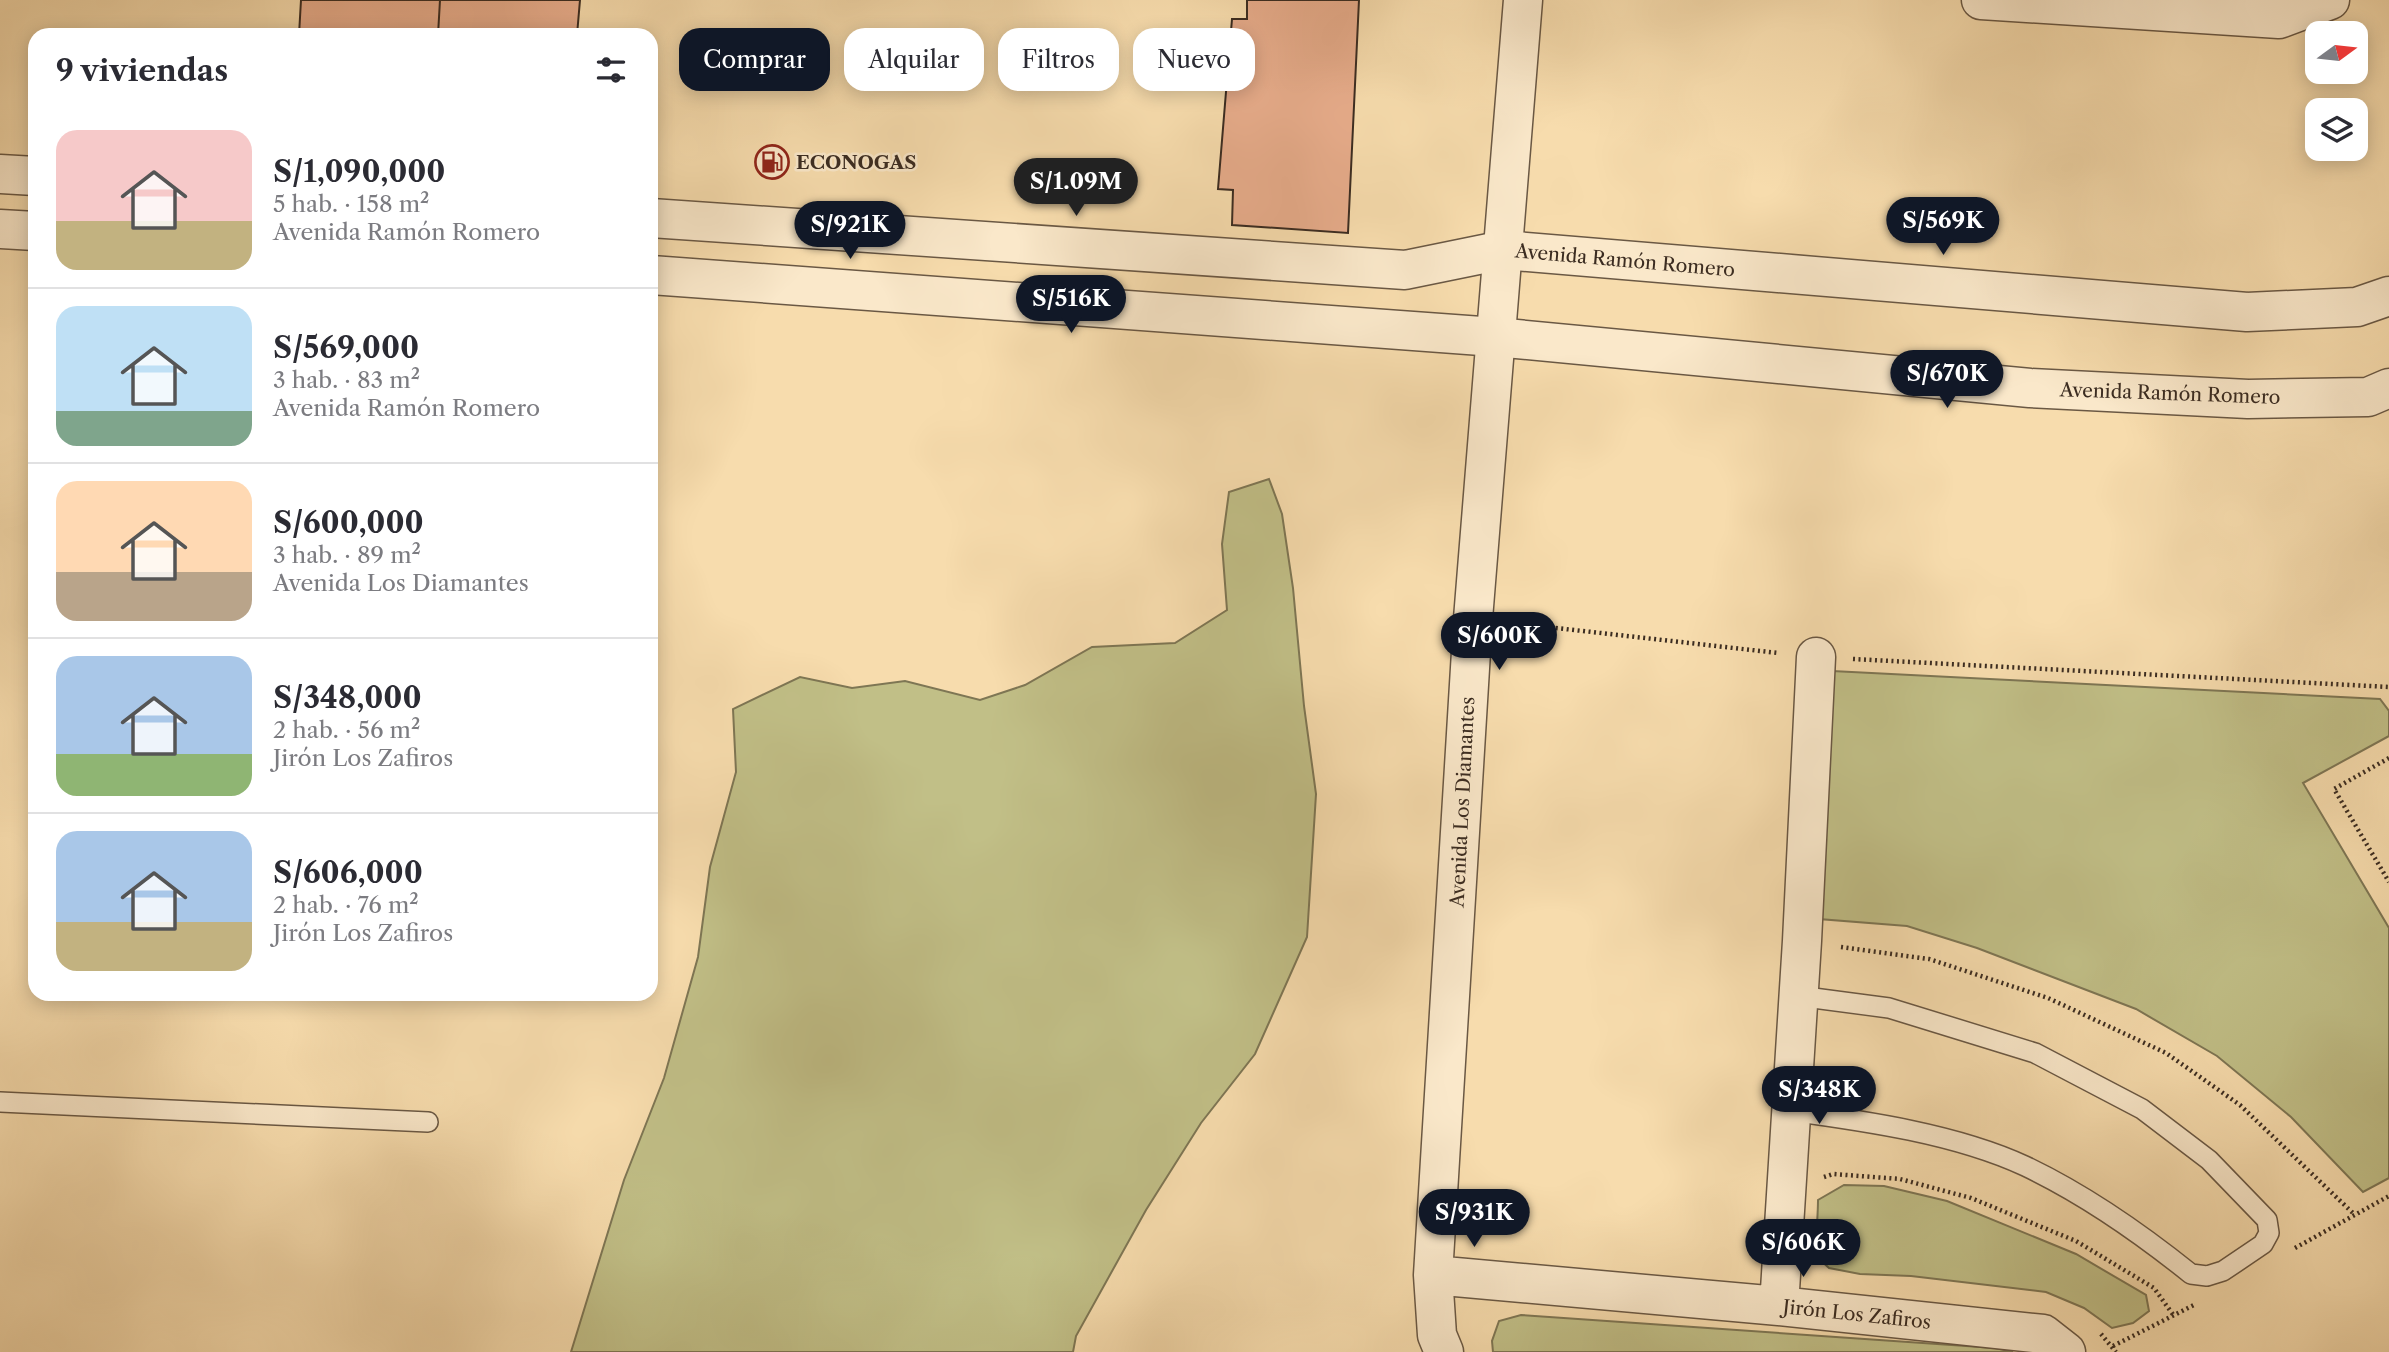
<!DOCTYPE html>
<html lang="es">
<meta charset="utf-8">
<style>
body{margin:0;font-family:"Libre Caslon Text",serif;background:#f7f7f7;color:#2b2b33;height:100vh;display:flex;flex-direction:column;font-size:26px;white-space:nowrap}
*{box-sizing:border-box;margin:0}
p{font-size:23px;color:#7c7c81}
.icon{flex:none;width:38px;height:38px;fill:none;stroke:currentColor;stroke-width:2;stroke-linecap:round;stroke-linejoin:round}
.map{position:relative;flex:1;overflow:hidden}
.drawer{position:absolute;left:28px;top:28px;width:630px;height:973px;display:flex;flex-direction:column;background:#fff;border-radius:21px;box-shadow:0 4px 18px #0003}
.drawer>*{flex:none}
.hud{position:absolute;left:679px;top:28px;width:665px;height:63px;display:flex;gap:14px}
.needle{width:46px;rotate:75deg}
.buttons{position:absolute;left:2305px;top:21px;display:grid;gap:14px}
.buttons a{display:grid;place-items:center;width:63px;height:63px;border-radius:14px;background:#fff;box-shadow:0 4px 18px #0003;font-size:35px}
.price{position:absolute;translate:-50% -60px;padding:0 16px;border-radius:24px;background:#111827;color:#fff;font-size:23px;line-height:46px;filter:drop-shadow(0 2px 4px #0008)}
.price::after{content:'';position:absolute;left:50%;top:42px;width:21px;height:16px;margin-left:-10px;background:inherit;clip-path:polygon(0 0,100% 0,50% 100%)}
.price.current{background:#222;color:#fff}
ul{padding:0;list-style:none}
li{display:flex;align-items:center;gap:21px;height:175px;padding:0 28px}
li+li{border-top:2px solid #e1e1e2}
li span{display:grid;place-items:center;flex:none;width:196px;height:140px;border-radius:21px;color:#555}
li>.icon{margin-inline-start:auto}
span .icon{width:84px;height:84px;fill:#fffc;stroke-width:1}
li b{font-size:30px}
h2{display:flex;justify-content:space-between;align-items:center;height:84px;padding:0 28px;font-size:30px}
.chip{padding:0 24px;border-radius:21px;background:#fff;box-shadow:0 4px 18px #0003;font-size:24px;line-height:63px}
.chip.current{background:#111827;color:#fff}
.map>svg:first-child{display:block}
.green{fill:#c1bf87;stroke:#7e7654;stroke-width:2}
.building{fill:#e7ac8b;stroke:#3b2c21;stroke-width:2}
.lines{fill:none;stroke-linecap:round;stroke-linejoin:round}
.service-casing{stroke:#6a5844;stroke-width:22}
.minor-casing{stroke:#6a5844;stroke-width:41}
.tertiary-casing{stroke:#6a5844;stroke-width:41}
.path{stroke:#3b2c21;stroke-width:4.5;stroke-dasharray:2 3.5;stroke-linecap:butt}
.service{stroke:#fae8ca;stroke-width:19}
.minor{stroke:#fae8ca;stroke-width:38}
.tertiary{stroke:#fae8ca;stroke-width:38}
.labels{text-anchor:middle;stroke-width:5;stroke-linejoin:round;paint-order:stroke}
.poi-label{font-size:19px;font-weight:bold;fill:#3b2c21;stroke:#fae8ca;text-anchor:start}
.street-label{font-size:19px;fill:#3b2c21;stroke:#fae8ca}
</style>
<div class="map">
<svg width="2389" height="1352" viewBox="0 0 2389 1352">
<rect width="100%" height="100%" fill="#f7dcad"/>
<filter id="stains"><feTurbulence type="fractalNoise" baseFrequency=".00286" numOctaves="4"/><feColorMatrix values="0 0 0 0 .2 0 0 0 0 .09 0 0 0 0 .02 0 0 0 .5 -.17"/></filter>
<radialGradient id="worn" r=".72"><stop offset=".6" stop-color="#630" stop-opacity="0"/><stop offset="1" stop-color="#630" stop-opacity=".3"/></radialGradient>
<path class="green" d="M1269,479L1282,514L1293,588L1304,706L1316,794L1307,937L1255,1054L1201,1123L1146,1210L1076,1336L1073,1352H571L624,1180L664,1078L698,957L710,867L736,772L733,709L800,677L852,688L905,681L980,700L1025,685L1092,647L1175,643L1227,610L1222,544L1229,492Z
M1832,671L2380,699L2389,711V736L2303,783L2389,928V1178L2363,1192L2291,1117L2217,1056L2136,1009L1977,948L1907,926L1819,919Z
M1844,1185L1884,1186L1947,1201L2076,1254L2146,1295L2149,1311L2133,1323L2112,1328L2084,1308L2046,1292L1911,1276L1860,1274L1829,1268L1817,1257C1815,1238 1818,1220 1818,1200Z
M1521,1315L1995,1348L2013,1352H1493L1492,1341L1499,1321Z"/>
<path class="building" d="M301,0H440L438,35H299Z
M440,0H580L577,35H438Z
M1247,0H1359L1348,233L1232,225L1233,190L1218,189L1232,19H1247Z"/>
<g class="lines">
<g class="service-casing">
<path id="service" d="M0,1102L428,1122
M1791,1111C1865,1121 1956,1134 2025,1166C2084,1194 2140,1233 2191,1274L2207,1276L2223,1271L2263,1244L2269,1233L2267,1220L2209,1160L2142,1109L2035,1053L1889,1008L1798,996"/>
</g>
<g class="minor-casing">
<path id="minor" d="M1981,0L2279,19L2330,0
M1433,1275L1779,1306L2043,1334L2066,1352
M1779,1306L1802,941L1816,657
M1444,1352L1437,1335L1433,1275L1473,619L1523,0"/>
</g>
<g class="tertiary-casing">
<path id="tertiary" d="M0,174L35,176
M651,218L1405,270L1503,250L2247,312L2357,307L2389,296
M0,229L35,231
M651,275L1495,337L2030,388L2248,399L2368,397L2389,388"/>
</g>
<path class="path" d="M1512,623L1778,653
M1853,659L2389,687
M2389,758L2334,789L2389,882
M1841,947L1929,959L2048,998L2166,1053L2240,1105L2355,1215
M1824,1177L1833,1174L1900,1179L1971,1198L2076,1241L2154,1288L2174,1316
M2295,1248L2389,1196
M2101,1334L2116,1352
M2113,1346L2196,1304"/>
<use href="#service" class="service"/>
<use href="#minor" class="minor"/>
<use href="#tertiary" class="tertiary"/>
</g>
<defs>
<g id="fuel-ring" transform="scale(1.75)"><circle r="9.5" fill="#fae8ca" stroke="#8f2418" stroke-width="1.5"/><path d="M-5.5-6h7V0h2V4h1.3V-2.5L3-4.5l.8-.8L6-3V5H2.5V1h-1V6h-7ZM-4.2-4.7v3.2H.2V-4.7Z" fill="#8f2418"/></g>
</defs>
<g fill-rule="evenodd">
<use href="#fuel-ring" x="772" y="162"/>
</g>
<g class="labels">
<g class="poi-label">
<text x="796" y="169">ECONOGAS</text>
</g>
<g class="street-label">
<text transform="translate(1625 260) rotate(5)" y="7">Avenida Ramón Romero</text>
<text transform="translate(2170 393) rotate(2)" y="7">Avenida Ramón Romero</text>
<text transform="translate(1462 802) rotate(-87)" y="7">Avenida Los Diamantes</text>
<text transform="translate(1857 1314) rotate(6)" y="7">Jirón Los Zafiros</text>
</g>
</g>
<rect width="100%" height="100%" filter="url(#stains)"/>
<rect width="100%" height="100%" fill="url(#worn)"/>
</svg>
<div class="buttons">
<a><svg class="needle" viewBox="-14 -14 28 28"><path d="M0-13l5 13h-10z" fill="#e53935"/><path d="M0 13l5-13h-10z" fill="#7c7c81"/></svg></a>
<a><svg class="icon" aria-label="layers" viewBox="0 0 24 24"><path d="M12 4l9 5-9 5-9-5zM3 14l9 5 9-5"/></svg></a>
</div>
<b class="price current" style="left:1076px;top:218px">S/1.09M</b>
<b class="price" style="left:1943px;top:257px">S/569K</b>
<b class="price" style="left:850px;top:261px">S/921K</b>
<b class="price" style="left:1071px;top:335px">S/516K</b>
<b class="price" style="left:1947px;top:410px">S/670K</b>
<b class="price" style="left:1499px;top:672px">S/600K</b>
<b class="price" style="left:1819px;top:1126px">S/348K</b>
<b class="price" style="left:1474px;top:1249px">S/931K</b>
<b class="price" style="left:1803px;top:1279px">S/606K</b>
<div class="hud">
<a class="chip current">Comprar</a>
<a class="chip">Alquilar</a>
<a class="chip">Filtros</a>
<a class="chip">Nuevo</a>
</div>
<section class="drawer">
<h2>9 viviendas<svg class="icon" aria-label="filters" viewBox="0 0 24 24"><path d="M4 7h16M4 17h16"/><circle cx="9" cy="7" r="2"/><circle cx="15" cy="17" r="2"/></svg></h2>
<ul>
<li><span style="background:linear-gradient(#f6c9c9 65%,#c2b280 0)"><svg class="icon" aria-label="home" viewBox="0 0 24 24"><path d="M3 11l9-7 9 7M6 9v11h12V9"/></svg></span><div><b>S/1,090,000</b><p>5 hab. · 158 m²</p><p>Avenida Ramón Romero</p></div></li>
<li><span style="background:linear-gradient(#bfe0f5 75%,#7fa58c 0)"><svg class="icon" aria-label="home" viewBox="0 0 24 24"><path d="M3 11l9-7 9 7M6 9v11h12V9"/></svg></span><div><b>S/569,000</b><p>3 hab. · 83 m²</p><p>Avenida Ramón Romero</p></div></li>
<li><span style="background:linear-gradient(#ffd9b3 65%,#b9a48a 0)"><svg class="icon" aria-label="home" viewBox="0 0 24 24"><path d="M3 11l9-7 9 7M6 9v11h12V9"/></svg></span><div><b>S/600,000</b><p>3 hab. · 89 m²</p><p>Avenida Los Diamantes</p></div></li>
<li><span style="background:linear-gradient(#a9c7e8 70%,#8fb573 0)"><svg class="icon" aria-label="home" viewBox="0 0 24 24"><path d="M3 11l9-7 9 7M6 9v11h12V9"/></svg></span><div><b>S/348,000</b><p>2 hab. · 56 m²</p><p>Jirón Los Zafiros</p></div></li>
<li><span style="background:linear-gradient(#a9c7e8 65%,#c2b280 0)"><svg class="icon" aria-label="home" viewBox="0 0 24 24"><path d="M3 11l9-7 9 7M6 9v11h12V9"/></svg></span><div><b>S/606,000</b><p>2 hab. · 76 m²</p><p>Jirón Los Zafiros</p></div></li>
</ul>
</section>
</div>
